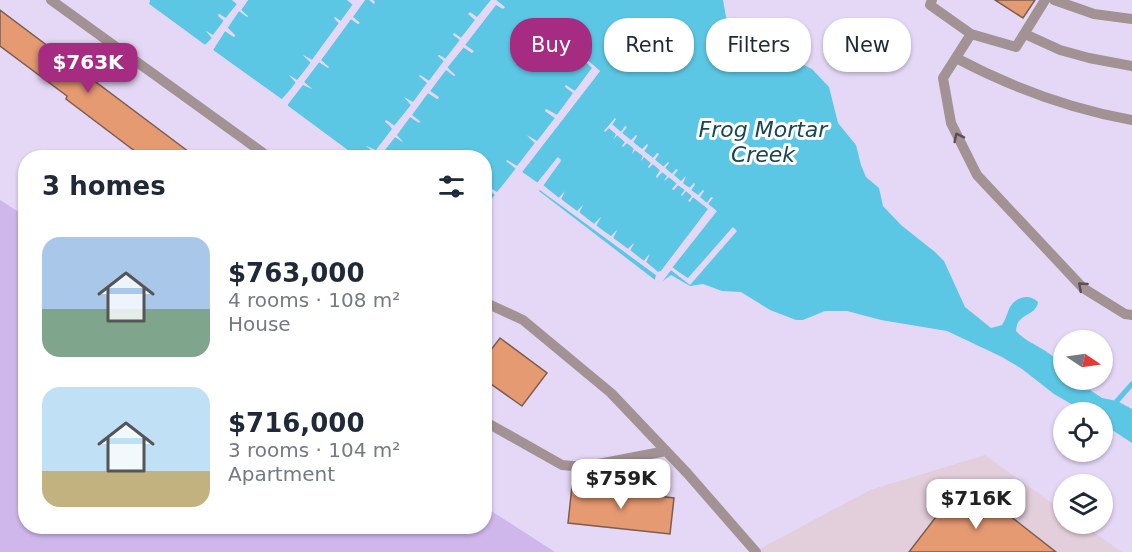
<!DOCTYPE html>
<meta charset="utf-8">
<style>
body{margin:0;font-family:"DejaVu Sans",sans-serif;background:#f6f6f7;color:#1f2937;height:100vh;display:flex;flex-direction:column;font-size:22px;white-space:nowrap}
*{box-sizing:border-box;margin:0}
p{font-size:20px;color:#747a83}
.icon{flex:none;width:33px;height:33px;fill:none;stroke:currentColor;stroke-width:2;stroke-linecap:round;stroke-linejoin:round}
.map{position:relative;flex:1;overflow:hidden}
.side{position:absolute;left:18px;top:150px;width:474px;height:384px;display:flex;flex-direction:column;background:#fff;border-radius:24px;box-shadow:0 2px 4px #0004}
.side>*{flex:none}
.hud{position:absolute;left:510px;top:18px;width:531px;height:54px;display:flex;gap:12px}
.needle{width:39px;rotate:103deg}
.buttons{position:absolute;left:1053px;top:330px;display:grid;gap:12px}
.buttons a{display:grid;place-items:center;width:60px;height:60px;border-radius:50%;background:#fff;box-shadow:0 2px 4px #0004;font-size:30px}
.price{position:absolute;translate:-50% -51px;padding:0 14px;border-radius:12px;background:#fff;color:#222;font-size:20px;line-height:39px;filter:drop-shadow(0 2px 3px #0008)}
.price::after{content:'';position:absolute;left:50%;top:36px;width:18px;height:14px;margin-left:-9px;background:inherit;clip-path:polygon(0 0,100% 0,50% 100%)}
.price.on{background:#a62c81;color:#fff}
ul{padding:0;list-style:none}
li{display:flex;align-items:center;gap:18px;height:150px;padding:0 24px}
li span{display:grid;place-items:center;flex:none;width:168px;height:120px;border-radius:18px;color:#555}
li>.icon{margin-inline-start:auto}
span .icon{width:72px;height:72px;fill:#fffc;stroke-width:1}
li b{font-size:26px}
h2{display:flex;justify-content:space-between;align-items:center;height:72px;padding:0 24px;font-size:26px}
.pill{padding:0 21px;border-radius:24px;background:#fff;box-shadow:0 2px 4px #0004;font-size:21px;line-height:54px}
.pill.on{background:#a62c81;color:#fff}
.map>svg:first-child{display:block}
.commercial{fill:#e3cedc}
.green{fill:#cfb7eb}
.water{fill:#5cc7e4}
.pier{fill:#e5d8f7}
.lines{fill:none;stroke-linecap:round;stroke-linejoin:round}
.stream{stroke:#5cc7e4;stroke-width:5}
.building{fill:#e69a72;stroke:#7b5e50;stroke-width:1.5}
.service{stroke:#a39294;stroke-width:10}
.oneway{stroke:#5a4f55}
.labels{text-anchor:middle;stroke-width:6;stroke-linejoin:round;paint-order:stroke}
.water-label{font-size:22px;font-style:italic;fill:#194855;stroke:#fff}
</style>
<div class="map">
<svg width="1132" height="552" viewBox="0 0 1132 552">
<rect width="100%" height="100%" fill="#e5d8f7"/>
<path class="commercial" d="M985,455L1063,511L1064,524H1082L1122,552H754L870,490Z"/>
<path class="green" d="M0,200L25,216L26,526H484L485,507L555,552H0Z"/>
<path class="water" d="M150,0H232L237,4L225,19L220,14L218,15L224,20L213,36L206,31L212,38L205,45L149,4Z
M248,0H347L353,4L340,22L334,19L339,23L312,60L303,55L311,62L297,81L289,75L296,82L283,100L213,50L225,31L234,37L235,35L227,27L239,11L248,17L241,10Z
M365,0H369L374,4L375,2L373,0H491L477,18L470,13L469,14L476,19L461,38L454,33L460,40L445,59L439,55L438,56L444,61L429,81L420,75L428,83L413,103L405,98L411,105L394,126L386,120L385,122L393,128L376,151L366,146L375,153L371,157H357L288,106V104L303,84L312,89L304,82L319,62L328,68L321,60L351,19L358,24L359,22L352,17Z
M496,0H723L726,17L735,28L768,52L783,67L790,70L802,64L812,69L829,87L838,123L856,145L861,165L866,177L879,188L883,206L901,225L935,252L944,261L965,307L991,328L1002,325C1006,319 1007,313 1010,307C1016,297 1029,293 1038,302C1036,317 1017,312 1016,331C1032,349 1063,350 1064,380H1075L1102,398L1117,401L1132,409V443L1103,424L1102,412H1085L1054,394L1022,369L1002,357L947,331L881,320L847,311H825L803,320H796L770,310L741,292L722,291L703,284L690,286L671,275L660,283L671,270L690,284L733,227L688,279L672,267L716,211L708,204L711,198L707,203L699,197L704,191L698,196L691,190L695,185L690,188L682,183L686,177L681,182L673,175L677,170L672,174L665,168L669,163L664,167L654,159L658,154L653,158L644,151L648,146L642,150L633,142L637,136L632,141L622,133L626,128L621,132L612,124L616,119L604,131L609,128L616,134L614,139L617,135L625,142L622,146L627,143L634,149L632,154L635,150L643,156L641,161L644,157L651,163L648,167L653,164L661,171L656,176L657,177L662,172L668,176L664,180L669,177L677,184L672,189L678,185L685,190L681,195L686,191L692,196L689,201L693,197L709,209L661,271L658,272L646,262L649,254L644,261L630,250L634,243L628,249L613,238L617,230L611,237L596,225L601,217L594,224L579,212L583,205L577,212L561,199L564,192L559,198L543,185L561,161L557,158L537,183L522,172L600,71L586,59L585,61L593,67L575,91L565,86L574,93L557,115L546,109L545,111L555,118L537,142L527,136L535,143L517,167L507,161L516,168L497,193L487,188L495,195L485,208L484,158H379L382,152L390,157L384,151L395,137L403,142L396,135L410,117L419,123L420,122L411,115L428,93L437,99L438,97L430,91L446,69L454,76L455,75L447,68L464,47L472,53L473,51L465,45L496,4L505,8Z
M540,189L656,275L657,277L655,280L539,191Z"/>
<path class="pier" d="M146,0H150L149,4L205,45L212,38L206,31L213,35L224,21L218,16L219,14L226,18L237,4L232,0L238,2L243,0L210,46L205,48L147,6Z
M244,0H248L241,10L248,16L247,17L239,11L227,29L235,35L234,37L225,31L213,50L281,100L296,83L289,75L297,80L311,63L303,55L312,60L339,23L334,18L335,17L341,21L353,5L347,0L354,3L360,0L285,102L281,103L210,51V47Z
M361,0H365L353,17L360,23L358,24L351,19L321,60L329,67L328,68L319,62L304,82L312,89L303,85L288,104V106L357,157L352,158L286,108L285,103Z
M491,0H496L505,7L503,9L496,5L465,45L474,51L472,53L463,47L447,67L455,75L454,76L446,70L430,91L439,97L438,99L428,93L412,115L421,122L410,117L397,135L403,142L395,137L384,151L391,156L390,157L383,153L379,157L376,158L493,2L374,158L371,157L374,152L366,146L376,150L392,129L386,120L395,126L411,105L404,97L413,102L427,83L419,76L420,75L429,81L444,61L438,56L439,55L446,59L460,40L453,35L454,33L461,38L475,20L468,14L470,12L477,17Z
M586,59L600,71L522,172L538,183L558,157L561,160L543,186L559,198L565,191L561,199L577,211L583,205L579,213L594,224L601,217L596,226L611,236L617,230L613,238L628,249L634,243L630,251L644,261L650,254L646,262L658,272L661,271L708,209L693,197L690,202L688,201L692,196L686,191L682,196L681,195L685,190L678,185L674,190L672,189L677,183L669,177L664,181L667,176L662,172L657,178L656,177L660,170L653,164L649,168L648,167L651,163L644,157L641,161L643,156L635,150L632,154L634,148L627,143L623,147L622,146L625,142L617,135L614,139L616,134L609,128L605,132L604,131L615,118L616,119L612,125L621,132L625,126L627,127L622,133L631,140L636,135L637,136L633,142L642,149L647,144L648,145L644,151L653,158L657,153L659,154L655,160L663,167L668,162L669,163L665,168L672,174L676,169L678,170L674,175L681,181L686,176L683,183L689,188L694,183L695,184L691,190L698,195L703,190L704,191L700,197L707,203L711,197L713,198L708,204L717,211L672,268L688,278L733,227L737,231L690,285L671,270L659,286L657,283L713,211H711L663,273L659,275V279L654,283L656,275L537,188L540,186V185L536,186L519,173V170L596,71L594,70L518,170L487,210L484,211L485,207L495,195L487,186L497,192L516,169L506,161L507,160L517,166L535,143L527,135L537,141L555,118L545,111L546,109L557,115L573,93L565,87L566,85L575,91L592,68L585,61Z"/>
<g class="lines">
<path class="stream" d="M1117,401L1132,384"/>
</g>
<path class="building" d="M995,0H1035L1023,18Z
M0,10L197,158H144L66,99L67,96L0,46Z
M500,338L547,373L522,406L484,379V359Z
M572,486L674,498L670,534L568,523Z
M959,487L991,511L996,505L1056,552H909Z"/>
<g class="lines">
<path class="service" d="M51,0L270,158
M932,0L930,5L971,34L943,78L951,123L977,175L1083,288L1125,314L1132,315
M1054,0L1094,14L1132,19
M971,34L1016,47L1045,0
M1025,34L1060,50L1089,58L1132,66
M956,58C1011,87 1070,109 1132,120
M484,302L523,320L611,393L687,473L756,552
M484,421L562,465L583,467L666,451"/>
</g>
<defs><path id="oneway-chevron" d="M-2-3.5L2.5 0L-2 3.5" fill="none" stroke-width="1.6" stroke-linecap="round" stroke-linejoin="round" transform="scale(1.5)"/></defs>
<g class="oneway">
<use href="#oneway-chevron" transform="translate(958 137) rotate(-116)"/>
<use href="#oneway-chevron" transform="translate(1082 286) rotate(-139)"/>
</g>
<g class="labels">
<g class="water-label">
<text x="763" y="137">Frog Mortar<tspan x="763" dy="25">Creek</tspan></text>
</g>
</g>
</svg>
<div class="buttons">
<a><svg class="needle" viewBox="-14 -14 28 28"><path d="M0-13l5 13h-10z" fill="#e53935"/><path d="M0 13l5-13h-10z" fill="#747a83"/></svg></a>
<a><svg class="icon" aria-label="locate" viewBox="0 0 24 24"><circle cx="12" cy="12" r="6"/><path d="M12 2v4M12 18v4M2 12h4M18 12h4"/></svg></a>
<a><svg class="icon" aria-label="layers" viewBox="0 0 24 24"><path d="M12 4l9 5-9 5-9-5zM3 14l9 5 9-5"/></svg></a>
</div>
<b class="price on" style="left:88px;top:94px">$763K</b>
<b class="price" style="left:621px;top:510px">$759K</b>
<b class="price" style="left:976px;top:530px">$716K</b>
<div class="hud">
<a class="pill on">Buy</a>
<a class="pill">Rent</a>
<a class="pill">Filters</a>
<a class="pill">New</a>
</div>
<section class="side">
<h2>3 homes<svg class="icon" aria-label="filters" viewBox="0 0 24 24"><path d="M4 7h16M4 17h16"/><circle cx="9" cy="7" r="2"/><circle cx="15" cy="17" r="2"/></svg></h2>
<ul>
<li><span style="background:linear-gradient(#a9c7e8 60%,#7fa58c 0)"><svg class="icon" aria-label="home" viewBox="0 0 24 24"><path d="M3 11l9-7 9 7M6 9v11h12V9"/></svg></span><div><b>$763,000</b><p>4 rooms · 108 m²</p><p>House</p></div></li>
<li><span style="background:linear-gradient(#bfe0f5 70%,#c2b280 0)"><svg class="icon" aria-label="home" viewBox="0 0 24 24"><path d="M3 11l9-7 9 7M6 9v11h12V9"/></svg></span><div><b>$716,000</b><p>3 rooms · 104 m²</p><p>Apartment</p></div></li>
</ul>
</section>
</div>
